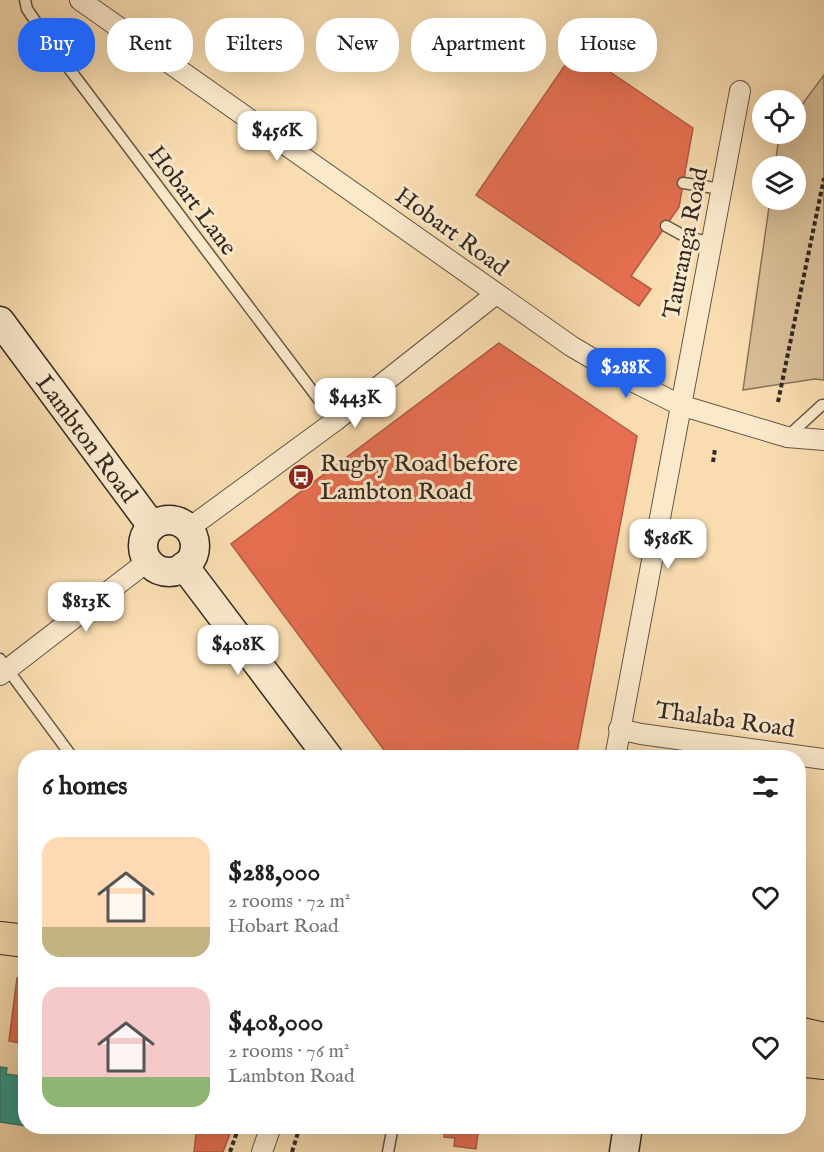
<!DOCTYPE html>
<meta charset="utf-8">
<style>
body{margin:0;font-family:"IM FELL English",serif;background:#f6f6f6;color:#202124;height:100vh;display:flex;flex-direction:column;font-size:22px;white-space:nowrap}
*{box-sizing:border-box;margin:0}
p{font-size:20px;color:#757577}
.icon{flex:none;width:33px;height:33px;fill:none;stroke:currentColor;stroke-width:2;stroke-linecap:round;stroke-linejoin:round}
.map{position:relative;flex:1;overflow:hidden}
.sheet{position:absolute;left:18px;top:750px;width:788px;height:384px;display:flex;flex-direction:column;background:#fff;border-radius:24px;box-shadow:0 6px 24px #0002}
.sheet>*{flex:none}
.top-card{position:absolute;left:18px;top:18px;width:789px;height:54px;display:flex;gap:12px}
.fabs{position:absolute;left:752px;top:90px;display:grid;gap:12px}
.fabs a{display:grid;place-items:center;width:54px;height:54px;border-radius:50%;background:#fff;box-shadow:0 6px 24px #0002;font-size:30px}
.price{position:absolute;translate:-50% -51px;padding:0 14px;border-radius:12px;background:#fff;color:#222;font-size:20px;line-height:39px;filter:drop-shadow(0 2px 3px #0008)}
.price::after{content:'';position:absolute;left:50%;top:36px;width:18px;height:14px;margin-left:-9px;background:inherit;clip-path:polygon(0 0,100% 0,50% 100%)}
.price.selected{background:#2563eb;color:#fff}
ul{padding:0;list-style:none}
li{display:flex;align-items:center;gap:18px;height:150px;padding:0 24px}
li span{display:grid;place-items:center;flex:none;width:168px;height:120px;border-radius:18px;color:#555}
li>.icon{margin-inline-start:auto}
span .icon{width:72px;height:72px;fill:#fffc;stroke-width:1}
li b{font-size:26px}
h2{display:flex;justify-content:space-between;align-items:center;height:72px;padding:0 24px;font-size:26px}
.pill{padding:0 21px;border-radius:24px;background:#fff;box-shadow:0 6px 24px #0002;font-size:21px;line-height:54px}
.pill.selected{background:#2563eb;color:#fff}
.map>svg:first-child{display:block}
.green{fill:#d8bf98;stroke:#86745d;stroke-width:1.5}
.shops{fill:#e76f51;stroke:#b15a43;stroke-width:1.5}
.schools{fill:#2a9d8f;stroke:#2d7a6e;stroke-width:1.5}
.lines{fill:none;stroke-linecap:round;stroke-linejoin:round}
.service-casing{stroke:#655746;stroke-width:13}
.minor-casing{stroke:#655746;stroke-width:22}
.secondary-casing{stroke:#342a22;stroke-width:31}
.primary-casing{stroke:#342a22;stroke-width:34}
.path{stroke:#342a22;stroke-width:4;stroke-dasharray:4.5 3;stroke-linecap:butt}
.service{stroke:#fbe9cc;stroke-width:10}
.minor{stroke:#fbe9cc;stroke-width:20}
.secondary{stroke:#fbe9cc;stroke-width:28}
.primary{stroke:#f9ddb0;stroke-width:32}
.labels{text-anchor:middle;stroke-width:6;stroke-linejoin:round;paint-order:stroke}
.street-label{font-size:24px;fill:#342a22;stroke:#fbe9cc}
.poi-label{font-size:24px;fill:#342a22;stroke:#fbe9cc;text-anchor:start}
</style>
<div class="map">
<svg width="824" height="1152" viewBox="0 0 824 1152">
<rect width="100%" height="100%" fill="#f9ddb0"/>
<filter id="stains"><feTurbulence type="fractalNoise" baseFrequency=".00333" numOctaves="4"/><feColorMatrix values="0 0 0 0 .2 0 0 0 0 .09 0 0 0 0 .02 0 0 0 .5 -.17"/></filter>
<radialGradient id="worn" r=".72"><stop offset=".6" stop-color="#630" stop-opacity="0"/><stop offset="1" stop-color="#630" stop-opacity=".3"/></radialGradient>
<path class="green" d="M824,75V380L815,379L743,390L770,200H795V166H775L779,136L781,134H795V114Z"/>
<path class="shops" d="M576,49L693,128L679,207L631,276L651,289L639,306L476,195Z
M499,343L637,436L576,758H390L231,544Z
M17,978L26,979V1044L9,1041Z
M197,1126H233L223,1152H194Z
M445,1126H479L476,1149L454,1146L455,1138L444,1137Z"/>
<path class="schools" d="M0,1067L7,1068L6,1074L26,1077V1126L0,1122Z"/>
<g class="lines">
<g class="service-casing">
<path id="service" d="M25,0L27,9L55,50L335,421
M683,183L721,189
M666,226L686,237L710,242
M787,437L822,405H824
M0,659L73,758
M388,1152L393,1126"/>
</g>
<g class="minor-casing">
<path id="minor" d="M80,0L571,346L620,375L680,405L787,437L824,440
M188,529L335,421L496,294
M0,675L148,561
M619,729L641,734L824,759
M615,758L740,91
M262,1152L271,1126"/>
</g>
<g class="secondary-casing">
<g id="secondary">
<path id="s1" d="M0,321L152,526"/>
<circle cx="169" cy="546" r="26"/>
<path d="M184,566L329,758"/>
<path d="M624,1152L628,1126"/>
</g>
</g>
<g class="primary-casing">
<path id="primary" d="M0,938L26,941
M798,1033L824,1039
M798,1060L824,1063"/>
</g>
<path class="path" d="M778,402L824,178
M713,462L715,449
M230,1152L239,1126
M292,1152L300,1126"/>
<use href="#service" class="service"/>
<use href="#minor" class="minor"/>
<use href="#secondary" class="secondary"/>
<use href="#primary" class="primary"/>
</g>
<defs>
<g id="bus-disc" transform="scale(1.35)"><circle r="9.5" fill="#8f2418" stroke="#fbe9cc"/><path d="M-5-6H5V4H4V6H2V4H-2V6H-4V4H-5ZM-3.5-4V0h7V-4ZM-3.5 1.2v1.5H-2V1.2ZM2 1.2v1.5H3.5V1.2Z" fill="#fff"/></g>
</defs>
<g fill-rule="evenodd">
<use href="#bus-disc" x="301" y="477"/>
</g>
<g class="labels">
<g class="street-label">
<text transform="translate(193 200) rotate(53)" y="8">Hobart Lane</text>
<text transform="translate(452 231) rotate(36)" y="8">Hobart Road</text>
<text transform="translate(685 243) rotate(-79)" y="8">Tauranga Road</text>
<text dy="8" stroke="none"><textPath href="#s1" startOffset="146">Lambton Road</textPath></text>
<text transform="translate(725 719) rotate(8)" y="8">Thalaba Road</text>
</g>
<g class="poi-label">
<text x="320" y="471">Rugby Road before<tspan x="320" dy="28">Lambton Road</tspan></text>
</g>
</g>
<rect width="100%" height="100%" filter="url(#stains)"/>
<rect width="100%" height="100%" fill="url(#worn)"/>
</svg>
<div class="fabs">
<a><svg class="icon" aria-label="locate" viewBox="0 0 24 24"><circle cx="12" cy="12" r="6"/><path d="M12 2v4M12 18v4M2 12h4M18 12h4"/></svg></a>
<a><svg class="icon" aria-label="layers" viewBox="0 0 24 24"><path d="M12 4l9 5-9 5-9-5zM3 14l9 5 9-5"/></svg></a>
</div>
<b class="price" style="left:277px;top:162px">$456K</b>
<b class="price selected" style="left:626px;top:399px">$288K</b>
<b class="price" style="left:355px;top:429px">$443K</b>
<b class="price" style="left:668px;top:570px">$586K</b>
<b class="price" style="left:86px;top:633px">$813K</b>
<b class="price" style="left:238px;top:676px">$408K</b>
<div class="top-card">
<a class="pill selected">Buy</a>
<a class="pill">Rent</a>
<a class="pill">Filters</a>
<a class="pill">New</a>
<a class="pill">Apartment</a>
<a class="pill">House</a>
</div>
<section class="sheet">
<h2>6 homes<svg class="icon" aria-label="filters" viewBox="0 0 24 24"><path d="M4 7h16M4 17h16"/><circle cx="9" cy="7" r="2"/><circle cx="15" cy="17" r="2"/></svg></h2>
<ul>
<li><span style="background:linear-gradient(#ffd9b3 75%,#c2b280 0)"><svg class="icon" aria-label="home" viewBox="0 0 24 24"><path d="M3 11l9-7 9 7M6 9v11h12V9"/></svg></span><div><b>$288,000</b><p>2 rooms · 72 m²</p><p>Hobart Road</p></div><svg class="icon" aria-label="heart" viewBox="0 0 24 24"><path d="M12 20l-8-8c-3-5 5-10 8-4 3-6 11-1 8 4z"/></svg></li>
<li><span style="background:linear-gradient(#f6c9c9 75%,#8fb573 0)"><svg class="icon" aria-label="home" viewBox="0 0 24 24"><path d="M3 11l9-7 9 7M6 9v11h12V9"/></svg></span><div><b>$408,000</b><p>2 rooms · 76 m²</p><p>Lambton Road</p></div><svg class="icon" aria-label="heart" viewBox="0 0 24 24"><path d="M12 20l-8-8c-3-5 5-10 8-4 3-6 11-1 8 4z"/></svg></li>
</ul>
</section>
</div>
